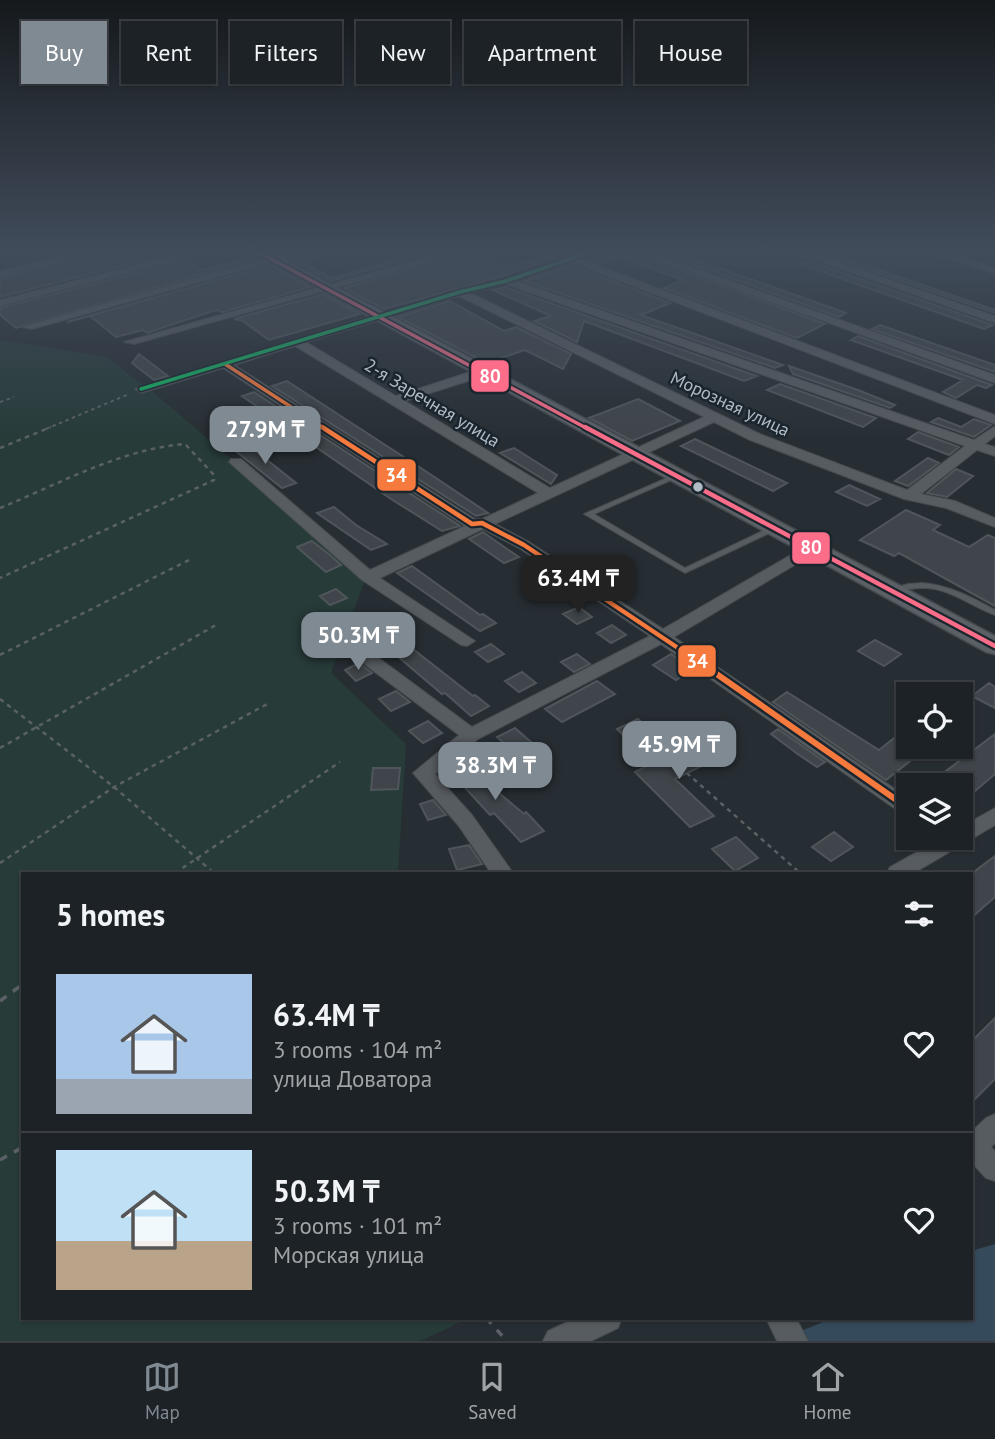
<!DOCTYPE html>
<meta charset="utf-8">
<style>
body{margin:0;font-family:"PT Sans",sans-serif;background:#2a2f32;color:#f1f3f6;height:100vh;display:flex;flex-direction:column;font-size:26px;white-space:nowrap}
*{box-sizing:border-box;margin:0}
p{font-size:23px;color:#a0a4a7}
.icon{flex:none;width:38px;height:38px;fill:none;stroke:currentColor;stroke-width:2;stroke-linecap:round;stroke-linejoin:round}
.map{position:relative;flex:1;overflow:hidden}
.side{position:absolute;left:21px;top:872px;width:952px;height:448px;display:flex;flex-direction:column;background:#1d2226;border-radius:0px;box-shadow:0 2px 5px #0004,0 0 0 2px #3b3f43}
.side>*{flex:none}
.hud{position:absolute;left:21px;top:21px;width:954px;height:63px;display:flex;gap:14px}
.buttons{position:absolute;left:896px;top:682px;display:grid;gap:14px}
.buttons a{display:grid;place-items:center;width:77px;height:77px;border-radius:0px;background:#1d2226;box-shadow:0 2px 5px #0004,0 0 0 2px #3b3f43;font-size:35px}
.price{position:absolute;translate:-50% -60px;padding:0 16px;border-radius:14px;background:#808a92;color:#fff;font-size:23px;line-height:46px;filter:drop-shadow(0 2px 4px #0008)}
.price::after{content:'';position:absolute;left:50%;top:42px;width:21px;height:16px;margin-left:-10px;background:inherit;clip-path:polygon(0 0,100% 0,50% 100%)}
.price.current{background:#222;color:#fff}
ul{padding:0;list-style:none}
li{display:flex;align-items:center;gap:21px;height:175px;padding:0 35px}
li+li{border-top:2px solid #3b3f43}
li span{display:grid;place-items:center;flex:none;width:196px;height:140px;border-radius:0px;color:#555}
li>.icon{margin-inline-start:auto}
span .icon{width:84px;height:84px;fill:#fffc;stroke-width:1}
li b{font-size:30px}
h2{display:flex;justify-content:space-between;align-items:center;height:84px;padding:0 35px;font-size:30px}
.pill{padding:0 24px;border-radius:0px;background:#1d2226;box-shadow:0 2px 5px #0004,0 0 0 2px #3b3f43;font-size:24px;line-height:63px}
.pill.current{background:#808a92;color:#fff}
.tabs{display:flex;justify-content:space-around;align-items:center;height:98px;border-top:2px solid #3b3f43;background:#1d2226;font-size:19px;color:#a0a4a7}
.tabs a{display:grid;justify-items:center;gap:4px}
.tabs .current{color:#808a92}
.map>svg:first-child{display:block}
.green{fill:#273b39}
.water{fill:#354a5b}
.building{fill:#3f454a;stroke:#4f565b;stroke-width:2}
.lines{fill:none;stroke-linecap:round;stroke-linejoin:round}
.lane-casing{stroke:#444a4e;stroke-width:2}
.street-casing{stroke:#444a4e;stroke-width:2}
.secondary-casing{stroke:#444a4e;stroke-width:3}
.path-far2{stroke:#5a6166;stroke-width:2;stroke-dasharray:3.5 3.5;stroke-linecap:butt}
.path-far1{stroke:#5a6166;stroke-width:2.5;stroke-dasharray:4.5 4.5;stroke-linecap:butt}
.path{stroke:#5a6166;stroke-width:3.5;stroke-dasharray:8 8;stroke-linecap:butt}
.lane{fill:#575c61;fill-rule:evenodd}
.street{fill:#575c61;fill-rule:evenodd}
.secondary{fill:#5a6066;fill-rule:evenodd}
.bus-1-far1-casing{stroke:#1b252d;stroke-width:7}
.bus-1-casing{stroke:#1b252d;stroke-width:9}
.bus-2-far2-casing{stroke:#1b252d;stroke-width:7}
.bus-2-far1-casing{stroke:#1b252d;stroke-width:9}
.bus-2-casing{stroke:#1b252d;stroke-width:11}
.bus-3-casing{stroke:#1b252d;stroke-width:7}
.bus-1-far1{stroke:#fb6d88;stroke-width:3.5}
.bus-1{stroke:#fb6d88;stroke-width:4.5}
.bus-2-far2{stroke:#f6793e;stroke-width:3.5}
.bus-2-far1{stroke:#f6793e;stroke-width:4.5}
.bus-2{stroke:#f6793e;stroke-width:6}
.bus-3{stroke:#13b361;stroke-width:3.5}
.bus-dot{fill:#b0bbc5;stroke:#1b252d;stroke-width:2.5}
.labels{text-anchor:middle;stroke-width:5;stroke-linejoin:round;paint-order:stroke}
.far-street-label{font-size:18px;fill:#b0bbc5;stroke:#1b252d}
.line-badge{stroke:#1b252d;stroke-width:2.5}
.badge-label{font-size:19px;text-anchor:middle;font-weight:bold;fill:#fff}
</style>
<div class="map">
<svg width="995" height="1341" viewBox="0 0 995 1341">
<rect width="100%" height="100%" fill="#272e33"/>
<path class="green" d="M0,340L106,357L154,393L367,574L331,673L406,744L398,873H23V1318H469L421,1341H0Z"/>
<path class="water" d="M995,1244V1341H776L833,1318H971V1251Z"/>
<path class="building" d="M99,253H128L139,261L172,253L0,297V279Z
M305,253H318L319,258L302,262L332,278L419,253H431L331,281L290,259Z
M462,253H478L509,267L558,253H567L502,276L384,309L344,288Z
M595,253H634L825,324L797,338L664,288L683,280L620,257L600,264L587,259Z
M661,253H677L846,313L839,317Z
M831,253L995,310V313L825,255Z
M254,257L257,258L16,328L0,315V308L186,260L202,270Z
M809,261L993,325L984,329L800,264Z
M270,265L310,287L223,312L216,310L147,333L143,330L116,337L90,316L67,322Z
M570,265L670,303L641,315L783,365L775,368L524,281Z
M505,287L757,376L744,381L584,321L577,342L534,321L551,316L493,290Z
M323,294L360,314L269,340L241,320L234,319Z
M450,301L504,331L516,327L571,354L563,369L525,350L486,363L398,317Z
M880,325L995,365V372L872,329Z
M858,336L992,385L986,388L977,385L956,398L943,392L963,380L851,340Z
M139,354L168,376L154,380L132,363Z
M789,366L858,390L895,405L890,408L793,374Z
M287,381L433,476L488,513L476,516L272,386Z
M780,384L876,418L863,427L767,390Z
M254,392L460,526L442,531L391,499L242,396Z
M638,399L680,421L632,441L589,418Z
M938,418L961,427L974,419L991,425L974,437L931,422Z
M918,432L959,447L949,455L908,439Z
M695,439L787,483L773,491L681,446Z
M246,444L276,467L296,483L282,488L233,449Z
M514,448L557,475L551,484L500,453Z
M928,458L939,463L908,486L895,481Z
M956,469L973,476L947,497L927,493Z
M849,485L880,499L867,506L836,492Z
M334,507L356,525L387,544L371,550L317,513Z
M906,510L940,525L933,530L969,547L988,535L995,538V606L899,553L894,556L860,540Z
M483,532L507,549L519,557L504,563L469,539Z
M312,541L330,555L341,565L326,572L297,547Z
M412,566L480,615L483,614L496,623L480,631L397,573Z
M543,584L555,593L540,600L527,591Z
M336,589L347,598L330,605L320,596Z
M579,607L592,617L577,624L563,614Z
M375,615L386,625L370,633L358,623Z
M612,625L626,635L611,643L597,633Z
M326,637L338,648L320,655L308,645Z
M875,640L901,654L884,666L858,651Z
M404,642L473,696L475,695L489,706L471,716L445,693L442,694L389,649Z
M491,644L504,654L488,662L475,652Z
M577,654L590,664L574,672L561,662Z
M671,654L693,669L676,680L653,665Z
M359,663L372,673L356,681L345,670Z
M522,672L536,683L519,692L505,681Z
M597,681L615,694L562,722L545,709Z
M989,683L995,687V708L972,696Z
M396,691L410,702L391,711L379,699Z
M787,692L879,750L908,727V747H928L886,780L773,702Z
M638,719L657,736L635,746L617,729Z
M428,721L442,733L423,743L409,731Z
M515,728L531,742L513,751L497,737Z
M778,729L825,762L817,767L799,755L771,734Z
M995,734V774L961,803V786H926Z
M697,740L718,758L675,779L714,816L690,827L635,772Z
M463,759L492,787L524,814L526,812L544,831L521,842L494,813L490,815L447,768Z
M373,768H400L398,789L371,790Z
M433,800L446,815L428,820L420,804Z
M834,832L853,847L831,861L812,847Z
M736,837L758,858L735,871L712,849Z
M469,845L482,864L457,870L449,849Z
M995,856V897L971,918V874Z
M995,1018V1079L971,1103V1042Z"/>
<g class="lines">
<g class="lane-casing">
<path id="lane" d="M676,474L680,476L678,477L594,514L685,568L771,527H777L778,529L685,573L584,514Z
M922,583C949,585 971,597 995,610V615C970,606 949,587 921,588C911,588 902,591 893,593L889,591L890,589L908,584Z"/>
</g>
<g class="street-casing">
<path id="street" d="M77,253H97L0,277V271Z
M184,253H203L0,306V300Z
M285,253H303L32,329L22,327Z
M442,253H460L134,344L124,342Z
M576,253H592L580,259L995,415V424L570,262L516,281L974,440L995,426V436L985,444L995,447V456L977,450L921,494L955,501L995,518V527L946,508L904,499L750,440L714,422L495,524L529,542L663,629L808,545H818L821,548L818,551L674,637L908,798V815L901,813L661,644L478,739L435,774L472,815L513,873H491L458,825L413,773L459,735L356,658L353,654L356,650H368L472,727L650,636L519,548L483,529L380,578L475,641L467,646L461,645L362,580L229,462L231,459H241L370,570L465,526L223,368L141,393L135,389L456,290L503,279ZM505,284L965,446L907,490L760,434L470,293ZM459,296L704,417L550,488L405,401L487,375V369H479L396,396L306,342ZM295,346L538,493L482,519H475L234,365Z
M636,253H652L995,375V383Z
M796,253H812L995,316V323Z
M933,253H950L995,268V274Z
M995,808V825L914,873H887L890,867L942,838H961V827Z
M995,1114V1143L991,1147L995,1151V1181L986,1178L971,1162V1132L986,1118Z
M576,1318H622L618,1328L591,1341H543L548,1331Z
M766,1318H796L808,1341H777Z"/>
</g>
<g class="secondary-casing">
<path id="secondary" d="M253,253H272L995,636V654L986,652Z"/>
</g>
<path class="path-far2" d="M0,402L14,397
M46,429L129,394"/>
<path class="path-far1" d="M0,448L51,427
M0,508C59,484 121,449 185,444L214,475V480L0,578
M0,655L191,559
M0,699L114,787L214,873
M0,748L216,625
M680,767L800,873
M0,863L114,787L269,703
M175,873L340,762"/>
<path class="path" d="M0,1001L23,984
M0,1160L23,1147
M486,1318L507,1341"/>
<use href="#lane" class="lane"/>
<use href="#street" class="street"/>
<use href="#secondary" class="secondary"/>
<g class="bus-1-far1-casing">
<path id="bus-1-far1" d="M260,253L588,429"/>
</g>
<g class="bus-1-casing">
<path id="bus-1" d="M585,427L995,646"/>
</g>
<g class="bus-2-far2-casing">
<path id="bus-2-far2" d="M225,364L325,429"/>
</g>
<g class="bus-2-far1-casing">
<path id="bus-2-far1" d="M322,427L472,524L482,523L524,545L690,656"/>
</g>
<g class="bus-2-casing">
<path id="bus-2" d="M688,654L908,808"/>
</g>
<g class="bus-3-casing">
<path id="bus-3" d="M141,389L460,292L506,281L587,253"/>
</g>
<use href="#bus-1-far1" class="bus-1-far1"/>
<use href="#bus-1" class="bus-1"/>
<use href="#bus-2-far2" class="bus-2-far2"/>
<use href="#bus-2-far1" class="bus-2-far1"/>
<use href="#bus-2" class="bus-2"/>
<use href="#bus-3" class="bus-3"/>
</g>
<linearGradient id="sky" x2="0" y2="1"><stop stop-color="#15191c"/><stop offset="0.57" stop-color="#414c5b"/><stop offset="1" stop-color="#414c5b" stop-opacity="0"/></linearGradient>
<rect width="995" height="441" fill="url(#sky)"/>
<circle class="bus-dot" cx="698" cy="487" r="6"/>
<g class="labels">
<g class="far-street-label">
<text transform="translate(432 403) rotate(31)" y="6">2-я Заречная улица</text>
<text transform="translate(730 404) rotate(25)" y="6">Морозная улица</text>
</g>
</g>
<g class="line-badge">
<rect x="470" y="359" width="40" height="34" rx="7" fill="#fb6d88"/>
<rect x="376" y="458" width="41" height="34" rx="7" fill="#f6793e"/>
<rect x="791" y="531" width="40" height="34" rx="7" fill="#fb6d88"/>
<rect x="677" y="644" width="40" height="34" rx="7" fill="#f6793e"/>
</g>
<g class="badge-label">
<text x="490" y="383">80</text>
<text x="396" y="482">34</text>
<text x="811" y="554">80</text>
<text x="697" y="668">34</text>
</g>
</svg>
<div class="buttons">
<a><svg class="icon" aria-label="locate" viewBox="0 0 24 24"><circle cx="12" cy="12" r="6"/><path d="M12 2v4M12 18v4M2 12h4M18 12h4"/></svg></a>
<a><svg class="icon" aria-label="layers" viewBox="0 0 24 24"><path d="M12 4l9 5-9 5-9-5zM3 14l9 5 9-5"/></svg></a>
</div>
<b class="price" style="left:265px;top:466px">27.9M ₸</b>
<b class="price current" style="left:578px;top:615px">63.4M ₸</b>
<b class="price" style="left:358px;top:672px">50.3M ₸</b>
<b class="price" style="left:679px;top:781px">45.9M ₸</b>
<b class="price" style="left:495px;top:802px">38.3M ₸</b>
<div class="hud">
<a class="pill current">Buy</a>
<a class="pill">Rent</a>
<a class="pill">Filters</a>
<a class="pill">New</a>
<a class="pill">Apartment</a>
<a class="pill">House</a>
</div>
<section class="side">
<h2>5 homes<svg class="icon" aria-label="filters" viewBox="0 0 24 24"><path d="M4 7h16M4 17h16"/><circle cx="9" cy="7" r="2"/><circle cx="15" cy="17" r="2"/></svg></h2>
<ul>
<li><span style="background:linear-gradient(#a9c7e8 75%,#9aa5b1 0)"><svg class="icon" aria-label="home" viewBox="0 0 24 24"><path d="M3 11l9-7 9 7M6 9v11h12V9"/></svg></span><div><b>63.4M ₸</b><p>3 rooms · 104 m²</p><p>улица Доватора</p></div><svg class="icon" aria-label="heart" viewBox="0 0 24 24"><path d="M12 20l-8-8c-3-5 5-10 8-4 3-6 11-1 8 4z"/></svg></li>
<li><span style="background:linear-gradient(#bfe0f5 65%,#b9a48a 0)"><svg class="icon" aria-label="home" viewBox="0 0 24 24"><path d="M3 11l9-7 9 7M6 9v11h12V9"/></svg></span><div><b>50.3M ₸</b><p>3 rooms · 101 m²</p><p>Морская улица</p></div><svg class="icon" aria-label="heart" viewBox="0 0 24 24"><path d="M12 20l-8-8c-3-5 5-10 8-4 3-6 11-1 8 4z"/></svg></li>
</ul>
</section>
</div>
<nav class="tabs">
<a class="current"><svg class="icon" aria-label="map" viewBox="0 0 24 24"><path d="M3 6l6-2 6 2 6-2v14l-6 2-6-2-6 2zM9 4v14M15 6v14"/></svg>Map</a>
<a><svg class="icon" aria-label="saved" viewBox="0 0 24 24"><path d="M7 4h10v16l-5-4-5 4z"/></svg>Saved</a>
<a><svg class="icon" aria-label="home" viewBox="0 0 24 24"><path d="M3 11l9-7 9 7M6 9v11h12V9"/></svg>Home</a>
</nav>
